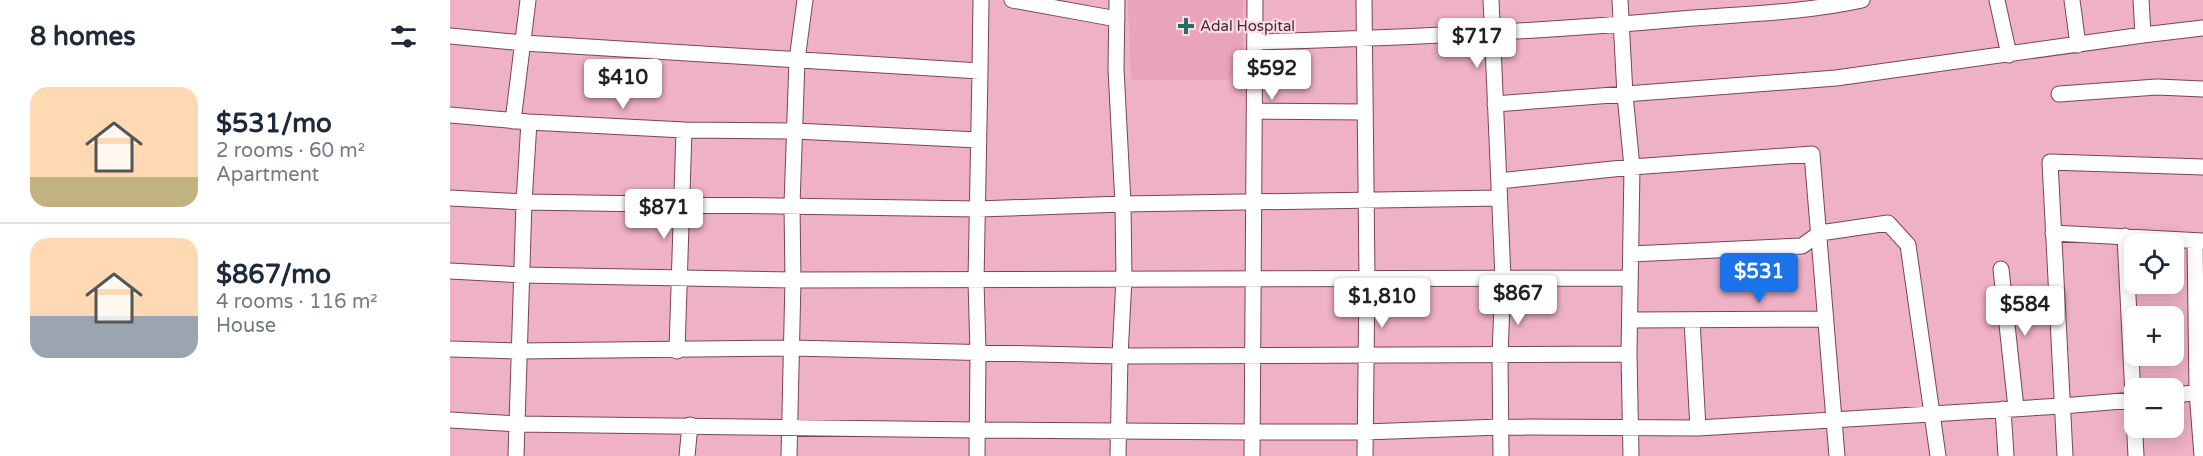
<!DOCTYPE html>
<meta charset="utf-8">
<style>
body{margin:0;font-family:"Varela Round",sans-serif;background:#f6f6f7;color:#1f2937;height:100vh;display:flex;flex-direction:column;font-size:22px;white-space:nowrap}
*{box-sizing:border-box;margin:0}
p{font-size:20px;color:#747a83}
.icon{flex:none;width:33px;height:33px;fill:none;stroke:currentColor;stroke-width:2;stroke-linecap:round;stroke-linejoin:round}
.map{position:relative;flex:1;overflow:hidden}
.side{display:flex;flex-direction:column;background:#fff;width:450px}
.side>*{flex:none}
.controls{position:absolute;left:1674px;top:234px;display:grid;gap:12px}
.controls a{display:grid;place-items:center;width:60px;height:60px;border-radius:12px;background:#fff;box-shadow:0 3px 15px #0003;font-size:30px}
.price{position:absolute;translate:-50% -51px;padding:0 14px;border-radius:6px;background:#fff;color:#222;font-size:20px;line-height:39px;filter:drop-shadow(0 2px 3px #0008)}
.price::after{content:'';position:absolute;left:50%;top:36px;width:18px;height:14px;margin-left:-9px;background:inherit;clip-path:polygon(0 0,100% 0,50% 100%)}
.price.current{background:#1a73e8;color:#fff}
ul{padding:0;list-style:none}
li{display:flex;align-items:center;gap:18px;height:150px;padding:0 30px}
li+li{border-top:2px solid #e0e1e3}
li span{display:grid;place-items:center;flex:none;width:168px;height:120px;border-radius:18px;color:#555}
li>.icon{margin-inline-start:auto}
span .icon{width:72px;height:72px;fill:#fffc;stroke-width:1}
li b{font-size:26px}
h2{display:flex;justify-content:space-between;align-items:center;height:72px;padding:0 30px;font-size:26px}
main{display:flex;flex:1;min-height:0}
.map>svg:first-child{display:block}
.built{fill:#e9a4ba}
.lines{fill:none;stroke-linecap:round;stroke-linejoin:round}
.minor-casing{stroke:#7a4557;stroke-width:17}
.minor{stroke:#fff;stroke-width:15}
.poi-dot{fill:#286d60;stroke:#fcdbe5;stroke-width:2}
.labels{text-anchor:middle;stroke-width:4.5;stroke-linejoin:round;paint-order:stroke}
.poi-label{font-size:15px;fill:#432b32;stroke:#fcdbe5;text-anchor:start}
</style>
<main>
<section class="side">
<h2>8 homes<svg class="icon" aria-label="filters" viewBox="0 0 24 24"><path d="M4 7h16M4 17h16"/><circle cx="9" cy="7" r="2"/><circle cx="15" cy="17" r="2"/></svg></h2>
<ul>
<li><span style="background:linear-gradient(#ffd9b3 75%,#c2b280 0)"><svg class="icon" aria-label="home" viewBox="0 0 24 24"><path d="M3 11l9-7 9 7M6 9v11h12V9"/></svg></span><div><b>$531/mo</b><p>2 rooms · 60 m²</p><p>Apartment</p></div></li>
<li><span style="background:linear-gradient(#ffd9b3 65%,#9aa5b1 0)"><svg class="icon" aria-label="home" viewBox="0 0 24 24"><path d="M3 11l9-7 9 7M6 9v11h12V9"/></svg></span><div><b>$867/mo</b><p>4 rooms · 116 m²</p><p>House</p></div></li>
</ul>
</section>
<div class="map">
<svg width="1753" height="456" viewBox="0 0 1753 456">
<rect width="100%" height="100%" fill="#efb1c4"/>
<path class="built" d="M678,0H793V53L779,80H681Z"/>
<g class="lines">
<g class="minor-casing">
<path id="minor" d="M562,0L667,19
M667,0L666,69L673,204L674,278L670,356L668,456
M914,0L917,277L915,456
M1041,0L1053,278L1050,355L1051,456
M1170,0L1175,95L1182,167L1179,354L1181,456
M1547,0L1559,55
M1622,0L1628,45
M1691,0L1693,35
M0,36L74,43L530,71L526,281L528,353L527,456
M805,42C947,38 1090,32 1231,19C1291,14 1353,13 1412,0
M530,71L531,0
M1609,94L1707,87L1753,89
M1045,104L1386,78L1693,35L1753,28
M805,111L915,112
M0,115L79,122L234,130L345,131L528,140
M63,121L78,0
M1049,181L1182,167L1362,154L1387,456
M0,198L74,202L528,209L673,204L1049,198
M1603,233L1753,241
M1675,236L1686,456
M1745,241L1747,392L1752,456
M1181,254L1352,246L1370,233L1438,223L1458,245L1488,456
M1551,269L1566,408
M0,271L72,275L343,280L1180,278
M1180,320L1376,319
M1242,321L1248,428
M0,349L68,351L342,348L670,356L1179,354
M227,351L234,130
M1724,395L1753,392
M1553,409L1556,456
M0,420L68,424L526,430L802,432H915L1050,427L1248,428L1612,406L1684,400
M66,456L74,202L79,122
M237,456L240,425
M339,456L343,280L342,205L347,60L355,0
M802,456L805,0
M1615,456L1600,162L1753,167"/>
</g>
<use href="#minor" class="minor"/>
</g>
<path class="poi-dot" d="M733 17h6v6h6v6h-6v6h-6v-6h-6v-6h6z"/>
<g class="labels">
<g class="poi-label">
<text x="750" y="31">Adal Hospital</text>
</g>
</g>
</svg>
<div class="controls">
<a><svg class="icon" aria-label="locate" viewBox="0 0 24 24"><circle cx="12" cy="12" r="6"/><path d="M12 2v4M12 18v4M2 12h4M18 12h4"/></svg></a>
<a>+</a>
<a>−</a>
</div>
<b class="price" style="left:1027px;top:69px">$717</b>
<b class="price" style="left:822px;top:101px">$592</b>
<b class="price" style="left:173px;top:110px">$410</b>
<b class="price" style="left:214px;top:240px">$871</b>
<b class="price current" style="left:1309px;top:304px">$531</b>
<b class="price" style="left:1068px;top:326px">$867</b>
<b class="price" style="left:932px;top:329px">$1,810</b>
<b class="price" style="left:1575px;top:337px">$584</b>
</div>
</main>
